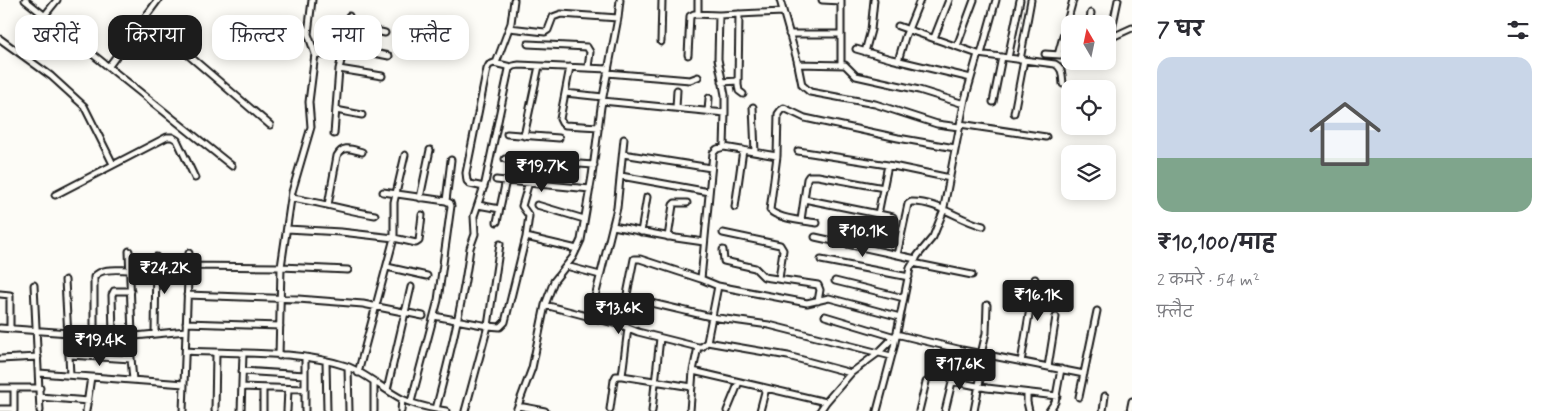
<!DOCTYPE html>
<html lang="hi">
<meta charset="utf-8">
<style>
body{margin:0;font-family:Mynerve,"Playpen Sans Deva",sans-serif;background:#f7f7f7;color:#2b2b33;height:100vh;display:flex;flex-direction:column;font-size:19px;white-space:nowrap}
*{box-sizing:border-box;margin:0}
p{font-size:16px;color:#7c7c81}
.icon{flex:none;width:28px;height:28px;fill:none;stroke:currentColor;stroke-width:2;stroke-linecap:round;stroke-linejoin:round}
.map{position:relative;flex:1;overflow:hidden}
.drawer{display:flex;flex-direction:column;background:#fff;width:425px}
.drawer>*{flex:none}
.top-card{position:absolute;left:15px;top:15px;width:475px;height:45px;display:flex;gap:10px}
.needle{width:32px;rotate:351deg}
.buttons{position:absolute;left:1061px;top:15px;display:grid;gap:10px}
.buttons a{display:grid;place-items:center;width:55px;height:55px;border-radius:10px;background:#fff;box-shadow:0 2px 12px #0003;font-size:25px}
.price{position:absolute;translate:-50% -42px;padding:0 11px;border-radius:5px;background:#1c1c1c;color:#fff;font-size:16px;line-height:32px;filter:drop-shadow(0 1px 2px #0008)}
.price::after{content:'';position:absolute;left:50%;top:30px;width:15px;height:11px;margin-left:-8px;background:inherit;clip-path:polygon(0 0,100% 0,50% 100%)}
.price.current{background:#222;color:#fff}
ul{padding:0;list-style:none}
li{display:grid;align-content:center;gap:10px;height:265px;padding:0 25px}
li+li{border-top:1px solid #e1e1e2}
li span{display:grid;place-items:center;height:155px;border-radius:15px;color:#555}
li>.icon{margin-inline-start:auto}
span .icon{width:90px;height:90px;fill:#fffc;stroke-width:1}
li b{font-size:21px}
h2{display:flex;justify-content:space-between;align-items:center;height:60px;padding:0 25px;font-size:21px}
.tag{padding:0 18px;border-radius:15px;background:#fff;box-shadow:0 2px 12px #0003;font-size:18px;line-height:45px}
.tag.current{background:#1c1c1c;color:#fff}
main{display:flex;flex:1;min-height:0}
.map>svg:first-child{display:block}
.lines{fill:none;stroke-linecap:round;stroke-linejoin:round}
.minor-casing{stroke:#1c1c1c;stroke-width:9}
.minor{stroke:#fdfcf7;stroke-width:5}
</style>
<main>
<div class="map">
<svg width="1132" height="411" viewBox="0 0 1132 411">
<rect width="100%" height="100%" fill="#fdfcf7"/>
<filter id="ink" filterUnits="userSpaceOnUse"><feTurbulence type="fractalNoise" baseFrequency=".02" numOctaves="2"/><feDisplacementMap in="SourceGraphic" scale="10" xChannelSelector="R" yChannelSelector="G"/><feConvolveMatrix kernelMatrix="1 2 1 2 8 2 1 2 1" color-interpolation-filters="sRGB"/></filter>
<g filter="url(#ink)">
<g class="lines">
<g class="minor-casing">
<path id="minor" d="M25,0L232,166
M780,0L797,60L802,85L810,92L875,104L937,124L959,127
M822,0L841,1
M698,14V0
M739,14L738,85L739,91L743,94
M45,15L57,0
M145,18L270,125
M1089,24L1091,13
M898,26L978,54L1055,64C1063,68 1062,76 1063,84
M349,28H363L385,33
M509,28L545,32L548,30L553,17L561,14L618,18
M789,34H841
M934,38L949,0
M1110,38L1118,0
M0,39L51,76L84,106L113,164
M1108,39L1132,28
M661,42L662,0
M528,44L587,47L590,52L588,68
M957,46L974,0
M343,47L389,56
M856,49L891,59L971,78
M865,52L871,30L874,0
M315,54L341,57
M981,54L996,0
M1045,54L1060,55L1070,53
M688,55L690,16L694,14L719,15
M1058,55L1073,0
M1008,58L1020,0
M1020,60L1031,0
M898,61L905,37L920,0
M496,63L511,23L514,0
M798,64L845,65L856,76L919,90L964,104
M841,65V0
M109,66L158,0
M570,67L560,119L562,123L565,125L599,127
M339,69L382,76
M607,73L690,80L698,77
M722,82L738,81
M565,93L603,97
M602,101L725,113L724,147L717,149L713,153L701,279L718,286L707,342L702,347H698L693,371L826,402L820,411
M993,102L1002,57
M753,107L755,152
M676,108L677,90
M336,110L362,115
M708,112L709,98
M725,113V95L718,59L719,15L783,12
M1014,113L1024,60
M960,124L1046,137
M334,134L339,69L349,28V16
M507,134L559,138
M524,136L539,66
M724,147L777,156L778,114L781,110L784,108L805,118L898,138L955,148
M798,151L888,165L950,178
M623,154L711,168
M777,156L770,210C777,219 806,221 817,223
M505,159L594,165
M621,176L709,192
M496,180L590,189
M529,182L522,206L529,216L526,237L577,249
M484,187L470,184L467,181L466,173L487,69L489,65L494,63L511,67
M383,192L446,201L450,203L451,206L438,300L411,402
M55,195L167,137H172L177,140L195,178
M291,198C320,202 347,211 375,215
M420,198L430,150
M804,199L893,217
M446,201L451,160
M328,205L337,156C343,145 351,149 362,152
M478,205L500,209
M537,205L584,219
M735,207L743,150
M878,214L888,165
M801,220L807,179L809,176H818L884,188
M497,222L506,180
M613,226L676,238L704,242
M287,229L341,232L394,238L416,243L419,241L422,215
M641,232L647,197
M723,233L780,245L783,250L779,279
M668,237L673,205L675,203H687
M815,237L916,259
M723,250L724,261L755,268L764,277L818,285L820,290L818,301
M129,251L132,336
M897,255L908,204L911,202C938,201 958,220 983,226
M821,260L909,277
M913,263L972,275
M188,266L281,267L348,270
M566,266L600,275
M387,267L427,276
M65,280L70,375
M835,281L904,298
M34,285L40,411
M718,286L807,303L829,298L900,317
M0,294L10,295V329
M187,295L298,299L363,304L423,316
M626,297L711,317L769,325L891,356
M545,305L621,325L638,332L698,347
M593,305L617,208L624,139
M434,316L488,326L500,244
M825,316L895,337
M186,323L280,326
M621,325L634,259H640L701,279
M0,328L125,337L186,331
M628,328L622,376L692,387
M155,334L156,257
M896,334L962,350L1084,374
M94,335V277C102,267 118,270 130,270
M113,336L112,295L114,291H131
M129,336L133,380
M707,342L788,356L851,373L878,353L896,335
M186,351C238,354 295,350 346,366C364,372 384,390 402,399C416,406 431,408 446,411
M981,354L986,333L987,305
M70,355L131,359
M279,356L281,267L292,192L311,127L309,102L315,54L308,34L312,0
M305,358V411
M0,359L38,357
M326,361L327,411
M1021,362L1035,279
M348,367L349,411
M1048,367L1056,317
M242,371L305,375
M39,373L184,384
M358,373L394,238V202L405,155
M952,381L987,388L1057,396
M242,387L305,389
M0,388H14V411
M14,388H40
M387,390L411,287
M1027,393V402L1029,411
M40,397L88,401
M1079,397L1097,311
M826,402L851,373
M518,406L545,411
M0,409H14
M436,409C450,356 463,303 470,248L475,234L474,216L485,183L509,69L513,66L519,65L608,69
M610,409L614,380L616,376H622
M86,411L91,377
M183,411L189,253
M215,411L216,353
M241,411L243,354
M263,411V388
M287,411L288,389
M374,411V383
M401,411L402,399
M465,411L488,326L500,327L505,322L526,237
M516,411L532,368L545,305L554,281L573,257L581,240L592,176L601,107L618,18L620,0
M652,411L660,338
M690,411L693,371
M727,411L739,382
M760,411L766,388
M877,411L894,347L910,268L918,255L933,237L943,212L965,99L978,54
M919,411L926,382
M945,411L956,366
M974,411L982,369
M1049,411L1055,402L1061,369
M1103,411L1105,396
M1130,411L1132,401"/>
</g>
<use href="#minor" class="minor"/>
</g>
</g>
</svg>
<div class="buttons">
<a><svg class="needle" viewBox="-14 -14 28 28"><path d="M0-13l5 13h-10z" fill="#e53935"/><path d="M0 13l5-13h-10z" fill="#7c7c81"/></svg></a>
<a><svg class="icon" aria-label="locate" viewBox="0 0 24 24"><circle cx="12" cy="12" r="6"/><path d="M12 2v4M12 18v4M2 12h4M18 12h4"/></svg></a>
<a><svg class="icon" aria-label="layers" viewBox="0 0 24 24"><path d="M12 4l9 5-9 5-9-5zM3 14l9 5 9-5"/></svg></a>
</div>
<b class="price" style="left:542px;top:193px">₹19.7K</b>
<b class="price current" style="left:863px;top:258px">₹10.1K</b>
<b class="price" style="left:165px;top:295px">₹24.2K</b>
<b class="price" style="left:1038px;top:322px">₹16.1K</b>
<b class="price" style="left:619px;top:335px">₹13.6K</b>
<b class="price" style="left:100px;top:367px">₹19.4K</b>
<b class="price" style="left:960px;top:391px">₹17.6K</b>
<div class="top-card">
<a class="tag">खरीदें</a>
<a class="tag current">किराया</a>
<a class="tag">फ़िल्टर</a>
<a class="tag">नया</a>
<a class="tag">फ़्लैट</a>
</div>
</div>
<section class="drawer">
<h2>7 घर<svg class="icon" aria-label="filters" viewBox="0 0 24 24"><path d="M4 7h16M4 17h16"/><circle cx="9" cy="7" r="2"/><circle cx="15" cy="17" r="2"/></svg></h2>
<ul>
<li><span style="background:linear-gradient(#c9d6e8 65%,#7fa58c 0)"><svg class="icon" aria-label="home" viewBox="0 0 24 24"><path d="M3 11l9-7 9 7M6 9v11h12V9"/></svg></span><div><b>₹10,100/माह</b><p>2 कमरे · 54 m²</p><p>फ़्लैट</p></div></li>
</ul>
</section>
</main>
